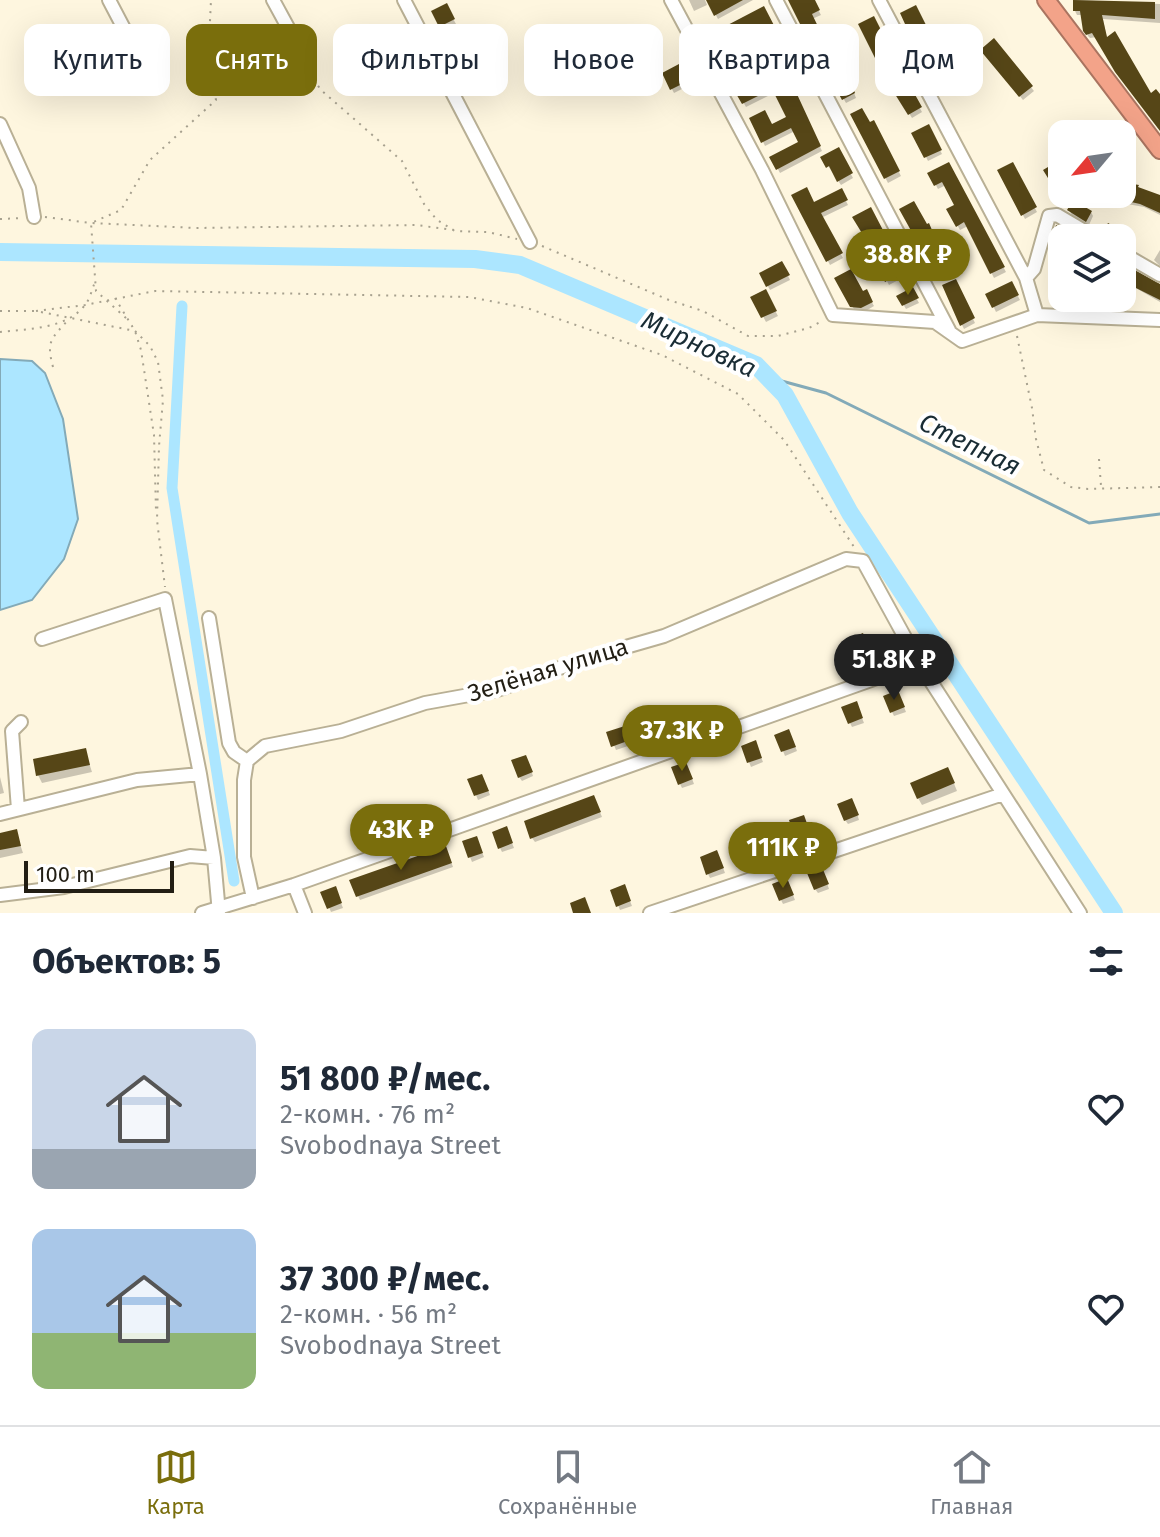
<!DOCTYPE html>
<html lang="ru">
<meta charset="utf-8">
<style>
body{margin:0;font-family:"Fira Sans",sans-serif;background:#f2f2f3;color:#1f2937;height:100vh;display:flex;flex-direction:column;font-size:30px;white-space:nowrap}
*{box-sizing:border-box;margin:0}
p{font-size:26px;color:#747a83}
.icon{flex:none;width:44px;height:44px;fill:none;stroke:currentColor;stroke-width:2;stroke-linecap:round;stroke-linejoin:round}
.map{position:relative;height:913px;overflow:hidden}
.sheet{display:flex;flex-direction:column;background:#fff;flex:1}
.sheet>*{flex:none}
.hud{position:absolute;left:24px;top:24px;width:1112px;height:72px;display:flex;gap:16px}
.needle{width:52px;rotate:241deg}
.fabs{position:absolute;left:1048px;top:120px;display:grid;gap:16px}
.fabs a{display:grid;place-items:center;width:88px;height:88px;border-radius:16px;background:#fff;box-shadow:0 8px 32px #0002;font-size:40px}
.scale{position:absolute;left:24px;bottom:20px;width:150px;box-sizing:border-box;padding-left:8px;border:4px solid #221e14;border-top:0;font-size:22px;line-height:28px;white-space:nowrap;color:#221e14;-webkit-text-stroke:6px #fff;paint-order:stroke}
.price{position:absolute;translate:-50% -68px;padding:0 18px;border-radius:28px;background:#7a6e0c;color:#fff;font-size:26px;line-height:52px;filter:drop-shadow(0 2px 4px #0008)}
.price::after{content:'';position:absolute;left:50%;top:48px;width:24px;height:18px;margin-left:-12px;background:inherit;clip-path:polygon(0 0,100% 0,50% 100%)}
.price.current{background:#222;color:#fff}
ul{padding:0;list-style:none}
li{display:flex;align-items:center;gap:24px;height:200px;padding:0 32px}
li span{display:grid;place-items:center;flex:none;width:224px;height:160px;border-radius:16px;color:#555}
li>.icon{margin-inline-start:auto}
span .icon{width:96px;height:96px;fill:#fffc;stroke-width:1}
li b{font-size:34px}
h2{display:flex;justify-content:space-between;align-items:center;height:96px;padding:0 32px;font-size:34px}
.pill{padding:0 28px;border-radius:16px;background:#fff;box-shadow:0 8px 32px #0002;font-size:28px;line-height:72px}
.pill.current{background:#7a6e0c;color:#fff}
.dock{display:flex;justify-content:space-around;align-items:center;height:112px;border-top:2px solid #e0e1e3;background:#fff;font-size:22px;color:#747a83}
.dock a{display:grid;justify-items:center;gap:4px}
.dock .current{color:#7a6e0c}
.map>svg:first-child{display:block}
.water{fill:#ace6ff;stroke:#83aab8;stroke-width:2}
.shadow{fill:#0003}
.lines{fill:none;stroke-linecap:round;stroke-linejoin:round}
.stream{stroke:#83aab8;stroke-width:3}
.canal{stroke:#ace6ff;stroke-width:11}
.river{stroke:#ace6ff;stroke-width:18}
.building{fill:#564617}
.minor-casing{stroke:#b9b095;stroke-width:16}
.highway-casing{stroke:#aa7460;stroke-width:20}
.path{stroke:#a7a18f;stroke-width:2;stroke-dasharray:2 6;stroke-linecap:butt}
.minor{stroke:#fff;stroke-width:12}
.highway{stroke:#f3a389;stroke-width:16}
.labels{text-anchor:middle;stroke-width:8;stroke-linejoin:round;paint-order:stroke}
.street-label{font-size:24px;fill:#221e14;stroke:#fff}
.water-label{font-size:26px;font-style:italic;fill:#192c34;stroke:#fff}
</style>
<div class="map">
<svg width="1160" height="913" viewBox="0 0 1160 913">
<rect width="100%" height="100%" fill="#fef6df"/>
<path class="water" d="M0,359L32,361L45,373L63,419L78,519L64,559L32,600L0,610Z"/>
<path class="shadow" d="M689,0H705L707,5L694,11Z
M717,0H753L718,19L710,4Z
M789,0H813L821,15L812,19L825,44L843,34L855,55L846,60L841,51L831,57L824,44L815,49Z
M1075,0L1160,4V23L1103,19L1107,39L1150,96L1160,97V128L1097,37L1090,38L1088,36L1082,15H1077L1075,11Z
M446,6L456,24L443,30L434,12Z
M915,8L928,32L914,38L912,34Z
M764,9L779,40L767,46L757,30L729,43L722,29Z
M873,18L891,55L880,61L861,25Z
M105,41L114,59L100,67L90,49Z
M994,41L1034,91L1023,100L985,54Z
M785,51L792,64L779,70L773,57Z
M679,67L688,86L674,93L664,74Z
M845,70L856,98L846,103L829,73Z
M726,72L756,83L778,72L790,97L797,98L822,151L780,173L772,158L801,142L795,131L765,146L752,119L772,126L789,117L776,92L746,107Z
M908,87L922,112L912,118L896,92Z
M853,115L869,124L873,122L901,176L888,183Z
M928,126L942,154L928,161L914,133Z
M838,150L853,178L841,185L822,157Z
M1122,151L1126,156L1122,166Z
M948,164L1006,272L994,278L968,226L960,230L949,210L957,206L946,185L938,189L930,174Z
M1012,165L1037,212L1025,219L1000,171Z
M1122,184L1138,187L1140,190L1160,197V215L1144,207L1116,202L1115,194H1122Z
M841,191L848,205L821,218L843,258L830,265L794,196L814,204Z
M871,210L885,239L872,246L855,218Z
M902,210L930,230L944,261L933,266Z
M1069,210L1091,212L1093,216L1089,225L1072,215Z
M1127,236L1129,241L1122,250V238H1106Z
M891,250L906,276L889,285L875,258Z
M1160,250V266L1154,260Z
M782,263L790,280L770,290L761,274Z
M1122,264L1160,285V302L1122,280Z
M837,279L863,294L866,292L874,306L864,312L855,311Z
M955,281L975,323L964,329L962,325Z
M1011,283L1020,300L996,312L988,295Z
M912,290L919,303L906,309L899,297Z
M765,292L778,316L766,322L753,298Z
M851,640H865L871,655L859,660Z
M900,697L906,712L894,716L892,712Z
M858,708L864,723L852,727L850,723Z
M630,731L634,744L616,750L609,733Z
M777,736H791L797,751L785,756Z
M743,747H757L763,762L751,767Z
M85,750L92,772L42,783L38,775Z
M528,761L533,776L522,781L519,777Z
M688,768L694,784L682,788L680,784Z
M951,776L957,791L922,805L918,798Z
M0,777L4,793L0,794Z
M470,780H484L490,795L478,800Z
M596,802L602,817L535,842L532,838Z
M854,804L859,820L848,824L845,820Z
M805,821L811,836L799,841L797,837Z
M16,832L23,853L0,858V835Z
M508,833L514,848L502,852L500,848Z
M464,842H478L484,857L472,862Z
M448,853L453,867L360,900L358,896Z
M719,857L725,873L710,878L708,874Z
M824,874L829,889L818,893L815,889Z
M789,885L795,900L783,904L781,900Z
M612,891H626L632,906L620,910Z
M323,893H337L343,908L331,912Z"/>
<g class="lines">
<path class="stream" d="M767,377L826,393L1089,523L1160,514"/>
<path class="canal" d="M182,306L172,488L234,881"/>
<path class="river" d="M0,252L475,259L520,265L756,365L785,395L850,513L1114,913"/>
</g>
<path class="building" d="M706,0H743L714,16Z
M788,0H815L820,10L812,14L824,39L811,46Z
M1073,0L1155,2V19L1102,15L1107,37L1115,31L1151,93L1156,89L1160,94V131L1115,72L1092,33L1086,35L1083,31L1080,11H1073Z
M447,3L455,19L439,27L431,11Z
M916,5L927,27L910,35L900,13Z
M764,6L779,35L763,42L754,26L725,39L720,29Z
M874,16L891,50L875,58L858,24Z
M844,31L854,50L842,56L838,48L827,54L821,43Z
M106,38L114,54L96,64L87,48Z
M994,38L1033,86L1019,97L980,50Z
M786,48L791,59L775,67L770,56Z
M746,59L757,80L779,69L791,94L796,92L821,146L776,170L769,157L798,142L791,128L761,143L749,118L765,110L772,124L786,117L772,89L742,104L723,71Z
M679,64L688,81L670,90L662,73Z
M844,64L855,93L842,100L827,72Z
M909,84L922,107L908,115L893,91Z
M862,108L870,122L874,120L900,171L884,179L850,114Z
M929,124L942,150L924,158L911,133Z
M839,147L853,173L837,182L829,166L826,168L820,157Z
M949,162L1005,267L990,274L964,222L956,227L946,209L954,205L942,182L934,186L927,173Z
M1013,162L1037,207L1021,216L997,170Z
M1053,164L1062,179V188L1056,191L1043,170Z
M1122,182L1139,185L1138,187L1160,195V213L1140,204L1122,200Z
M807,187L814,202L842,188L848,200L821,213L843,253L826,262L791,195Z
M1073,200L1092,211L1086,222L1067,210Z
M914,201L927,224L929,223L943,256L929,263L899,209Z
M871,207L885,234L868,243L852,217Z
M1108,223L1134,238H1105L1103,232Z
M1056,225L1077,237V238H1062V244L1052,238Z
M892,247L905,271L885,282L873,257Z
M782,261L790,275L766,287L759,273Z
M1122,263L1160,284V300L1132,286L1133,284L1122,278Z
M851,269L863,291L867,289L873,302L861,308L850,307L834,278Z
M956,279L975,318L960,326L942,285Z
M1012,281L1019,295L992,308L985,294Z
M913,287L919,298L902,306L896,296Z
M766,289L777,311L761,318L750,297Z
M863,633L870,651L855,656L848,639Z
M898,690L905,707L890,713L883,696Z
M857,701L863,718L848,724L841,707Z
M628,725L633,739L611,747L606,732Z
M789,729L796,747L781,752L774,735Z
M756,740L762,758L747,763L741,746Z
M86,748L90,765L36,776L33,759Z
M526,755L533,772L518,778L511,760Z
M686,762L693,779L678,785L671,767Z
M948,767L955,783L917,799L910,783Z
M482,774L489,791L474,796L467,779Z
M594,795L601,812L530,839L524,821Z
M852,798L859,815L844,821L837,804Z
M804,815L810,832L795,838L789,820Z
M507,826L513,843L498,849L492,832Z
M17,829L21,846L0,850V833Z
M477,836L483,853L468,858L462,841Z
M446,846L452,863L356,897L349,880Z
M717,850L724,868L706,875L700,857Z
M822,867L829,884L814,890L807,873Z
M787,878L794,895L779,901L772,884Z
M625,884L631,901L616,907L610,890Z
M336,886L342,903L327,909L320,892Z
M585,897L591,913H573L570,903Z"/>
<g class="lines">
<g class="minor-casing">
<path id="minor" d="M109,0L152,82
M273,0L291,33
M404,0L530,242
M671,0L762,170L833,315L935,322L962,341L1037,315L1160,320
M776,0L949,330
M879,0L1026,278L1037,315
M0,124L29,188L34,217
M1122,253L1160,275
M1026,278L1034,269L1049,216L1057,215L1096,238
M209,618L229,743L234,752L247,761
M42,639L165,599L200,774L214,858L219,913
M18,809L12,731L21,722
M0,814L137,780L200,774
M294,885L305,913
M0,895L64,887L190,856L214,858
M253,898L244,857V780L247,761L265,746L341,731L425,703L497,690L591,657L664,636L846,559L863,561L919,663L1080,913
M202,913L294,885L919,663
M650,913L1003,794"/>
</g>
<g class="highway-casing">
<path id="highway" d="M1046,0L1160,150"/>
</g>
<path class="path" d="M295,44L305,67L321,90L402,161L424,204L437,220L455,231L488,232L517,239
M208,63L274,26
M45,217L91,223L196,228L416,225L454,230
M0,219L23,218
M542,246L669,300L703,311L748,336H778L809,328L822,321
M115,298L135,331L141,350L154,435L156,511
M0,311H35
M36,311L85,305L155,291L469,297L527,308L662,355L738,394L784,440L856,550
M41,312L135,331L150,346L158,362L163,400L159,446L157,520L165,587
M126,318L96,291L91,223L121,210L150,160L216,100L208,63L211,0
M0,332C27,329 67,329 85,305C90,299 92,289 95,282
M1017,336L1032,408L1036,439L1044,470L1071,487L1088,489L1160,487
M53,367C46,341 51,339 69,319
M1099,459L1101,486"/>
<use href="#minor" class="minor"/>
<use href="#highway" class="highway"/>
</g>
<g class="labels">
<g class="street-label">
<text transform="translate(548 670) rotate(-17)" y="8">Зелёная улица</text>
</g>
<g class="water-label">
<text transform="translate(699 344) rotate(25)" y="9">Мирновка</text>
<text transform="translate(970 444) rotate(26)" y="9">Степная</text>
</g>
</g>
</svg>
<div class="fabs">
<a><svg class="needle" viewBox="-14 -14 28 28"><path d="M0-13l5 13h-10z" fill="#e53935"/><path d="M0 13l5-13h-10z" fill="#747a83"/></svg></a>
<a><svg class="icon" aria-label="layers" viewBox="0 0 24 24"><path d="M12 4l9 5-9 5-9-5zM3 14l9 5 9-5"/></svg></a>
</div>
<div class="scale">100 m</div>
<b class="price" style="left:908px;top:297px">38.8K ₽</b>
<b class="price current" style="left:894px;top:702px">51.8K ₽</b>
<b class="price" style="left:682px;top:773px">37.3K ₽</b>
<b class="price" style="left:401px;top:872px">43K ₽</b>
<b class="price" style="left:783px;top:890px">111K ₽</b>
<div class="hud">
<a class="pill">Купить</a>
<a class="pill current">Снять</a>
<a class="pill">Фильтры</a>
<a class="pill">Новое</a>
<a class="pill">Квартира</a>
<a class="pill">Дом</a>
</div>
</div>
<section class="sheet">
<h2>Объектов: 5<svg class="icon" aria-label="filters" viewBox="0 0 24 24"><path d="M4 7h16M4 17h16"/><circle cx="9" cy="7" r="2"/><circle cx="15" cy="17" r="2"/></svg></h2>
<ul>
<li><span style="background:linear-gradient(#c9d6e8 75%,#9aa5b1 0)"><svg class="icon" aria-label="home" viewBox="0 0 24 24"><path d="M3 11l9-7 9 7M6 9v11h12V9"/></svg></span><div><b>51 800 ₽/мес.</b><p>2-комн. · 76 m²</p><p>Svobodnaya Street</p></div><svg class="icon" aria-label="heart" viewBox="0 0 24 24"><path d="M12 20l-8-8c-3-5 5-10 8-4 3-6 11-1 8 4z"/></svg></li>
<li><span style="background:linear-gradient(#a9c7e8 65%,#8fb573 0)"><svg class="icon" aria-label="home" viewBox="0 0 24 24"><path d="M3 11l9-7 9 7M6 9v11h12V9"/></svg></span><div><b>37 300 ₽/мес.</b><p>2-комн. · 56 m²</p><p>Svobodnaya Street</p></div><svg class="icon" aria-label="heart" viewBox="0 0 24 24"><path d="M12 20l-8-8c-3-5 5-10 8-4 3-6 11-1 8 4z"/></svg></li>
</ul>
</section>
<nav class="dock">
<a class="current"><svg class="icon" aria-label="map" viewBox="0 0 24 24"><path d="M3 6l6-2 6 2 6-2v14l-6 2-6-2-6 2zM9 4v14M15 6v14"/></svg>Карта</a>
<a><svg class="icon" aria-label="saved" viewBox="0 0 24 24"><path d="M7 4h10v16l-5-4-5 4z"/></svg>Сохранённые</a>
<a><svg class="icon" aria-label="home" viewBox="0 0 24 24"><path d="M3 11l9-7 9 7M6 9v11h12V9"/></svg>Главная</a>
</nav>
